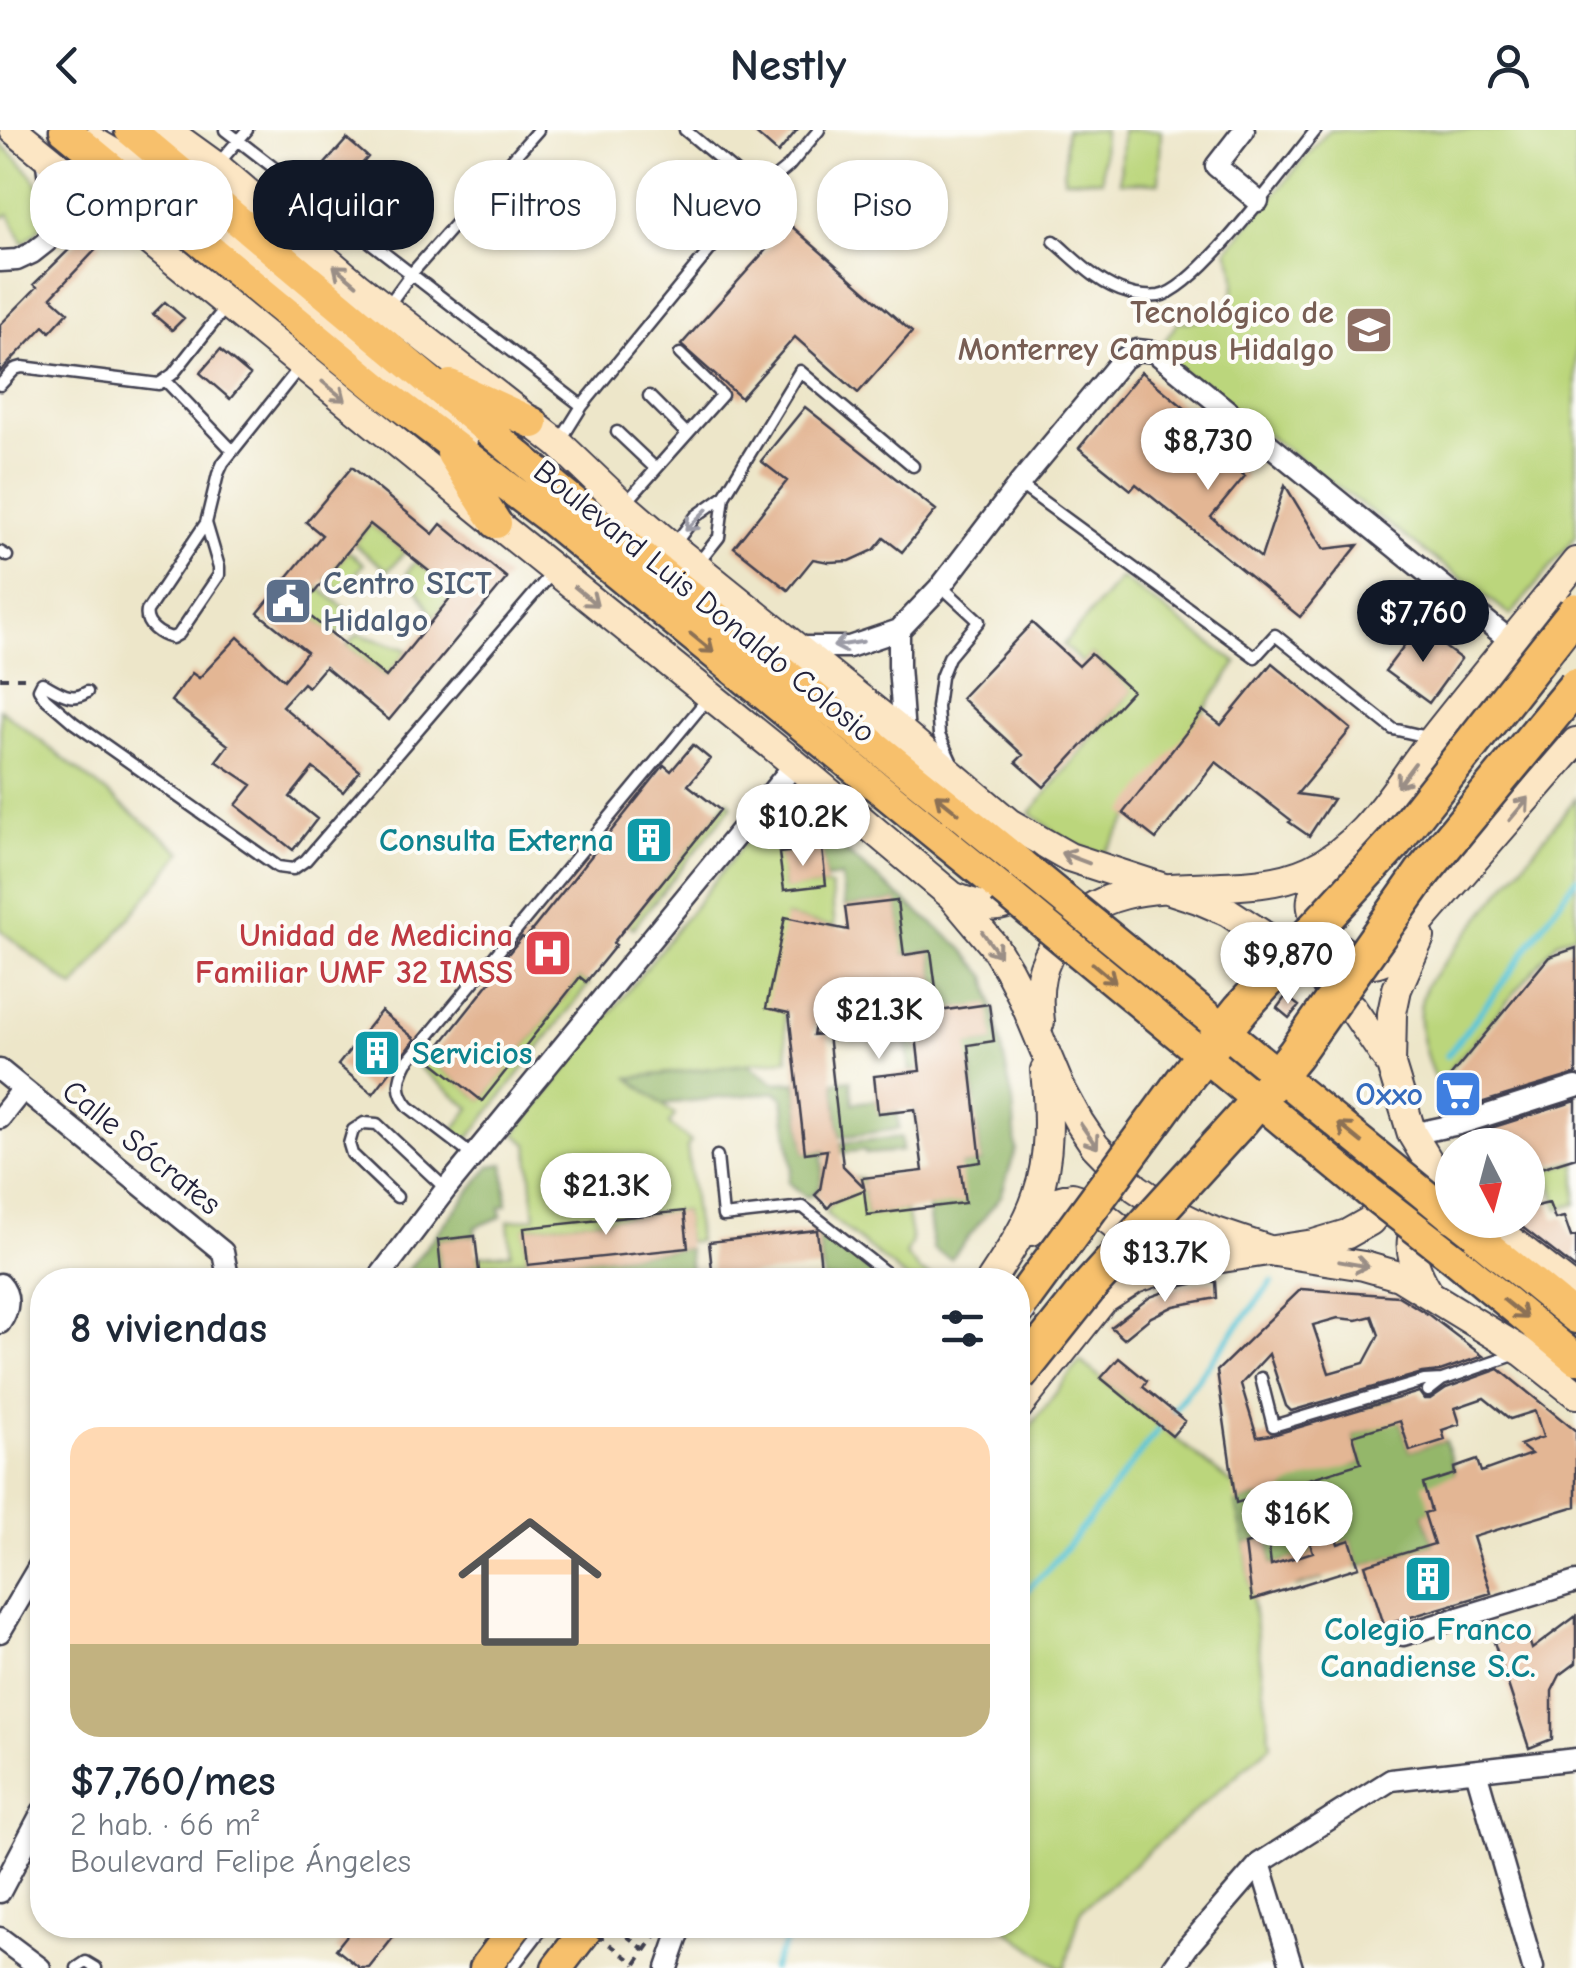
<!DOCTYPE html>
<html lang="es">
<meta charset="utf-8">
<style>
body{margin:0;font-family:"Comic Neue",sans-serif;background:#f6f6f7;color:#1f2937;height:100vh;display:flex;flex-direction:column;font-size:38px;white-space:nowrap}
*{box-sizing:border-box;margin:0}
p{font-size:32px;color:#747a83}
.icon{flex:none;width:55px;height:55px;fill:none;stroke:currentColor;stroke-width:2;stroke-linecap:round;stroke-linejoin:round}
.map{position:relative;flex:1;overflow:hidden}
.sheet{position:absolute;left:30px;top:1138px;width:1000px;height:670px;display:flex;flex-direction:column;background:#fff;border-radius:40px;box-shadow:0 2px 8px #0004}
.sheet>*{flex:none}
.guide{position:absolute;left:30px;top:30px;width:1000px;height:90px;display:flex;gap:20px}
.needle{width:65px;rotate:174deg}
.controls{position:absolute;left:1435px;top:998px;display:grid;gap:20px}
.controls a{display:grid;place-items:center;width:110px;height:110px;border-radius:50%;background:#fff;box-shadow:0 2px 8px #0004;font-size:50px}
.price{position:absolute;translate:-50% -85px;padding:0 22px;border-radius:35px;background:#fff;color:#222;font-size:32px;line-height:65px;filter:drop-shadow(0 2px 5px #0008)}
.price::after{content:'';position:absolute;left:50%;top:60px;width:30px;height:22px;margin-left:-15px;background:inherit;clip-path:polygon(0 0,100% 0,50% 100%)}
.price.active{background:#111827;color:#fff}
ul{padding:0;list-style:none}
li{display:grid;align-content:center;gap:20px;height:530px;padding:0 40px}
li span{display:grid;place-items:center;height:310px;border-radius:30px;color:#555}
li>.icon{margin-inline-start:auto}
span .icon{width:180px;height:180px;fill:#fffc;stroke-width:1}
li b{font-size:42px}
h2{display:flex;justify-content:space-between;align-items:center;height:120px;padding:0 40px;font-size:42px}
.pill{padding:0 35px;border-radius:40px;background:#fff;box-shadow:0 2px 8px #0004;font-size:35px;line-height:90px}
.pill.active{background:#111827;color:#fff}
header{display:flex;justify-content:space-between;align-items:center;height:130px;padding:0 40px;background:#fff;font-size:45px;font-weight:700}
.map>svg:first-child{display:block}
.green{fill:#bbd67b;stroke:#6e7c5b;stroke-width:2.5}
.forest{fill:#94b76b;stroke:#5b6c53;stroke-width:2.5}
.lines{fill:none;stroke-linecap:round;stroke-linejoin:round}
.stream{stroke:#5cc6d8;stroke-width:6}
.building{fill:#e3b694;fill-rule:evenodd}
.lane-casing{stroke:#403f50;stroke-width:15}
.street-casing{stroke:#403f50;stroke-width:25}
.secondary-casing{stroke:#403f50;stroke-width:32}
.primary-casing{stroke:#403f50;stroke-width:35}
.path{stroke:#403f50;stroke-width:4;stroke-dasharray:8 8;stroke-linecap:butt}
.lane{stroke:#fff;stroke-width:10}
.street{stroke:#fff;stroke-width:20}
.secondary{stroke:#fce6c4;stroke-width:28}
.primary{stroke:#f7c06c;stroke-width:30}
.lane-bridge-casing{stroke:#403f50;stroke-width:15;stroke-linecap:butt}
.primary-bridge-casing{stroke:#403f50;stroke-width:35;stroke-linecap:butt}
.highway-bridge-casing{stroke:#403f50;stroke-width:40;stroke-linecap:butt}
.path-bridge{stroke:#403f50;stroke-width:4;stroke-dasharray:8 8;stroke-linecap:butt}
.lane-bridge{stroke:#fff;stroke-width:10}
.primary-bridge{stroke:#f7c06c;stroke-width:30}
.highway-bridge{stroke:#f7c06c;stroke-width:35}
.oneway{stroke:#9a8e86}
.oneway2{stroke:#9c9ca7}
.oneway3{stroke:#8c7154}
.labels{text-anchor:middle;stroke-width:8;stroke-linejoin:round;paint-order:stroke}
.education-label{font-size:32px;font-weight:bold;fill:#785e54;stroke:#fdfcf7;text-anchor:end}
.service-label{font-size:32px;font-weight:bold;fill:#4e5e75;stroke:#fdfcf7;text-anchor:start}
.street-label{font-size:32px;fill:#22223b;stroke:#fdfcf7}
.culture-label{font-size:32px;font-weight:bold;fill:#0d838f;stroke:#fdfcf7;text-anchor:end}
.health-label{font-size:32px;font-weight:bold;fill:#be3a42;stroke:#fdfcf7;text-anchor:end}
.shop-label{font-size:32px;font-weight:bold;fill:#366cbe;stroke:#fdfcf7;text-anchor:end}
</style>
<header><svg class="icon" aria-label="back" viewBox="0 0 24 24"><path d="M15 5l-7 7 7 7"/></svg>Nestly<svg class="icon" aria-label="person" viewBox="0 0 24 24"><circle cx="12" cy="8" r="4"/><path d="M4 21q1-7 8-7t8 7"/></svg></header>
<div class="map">
<svg width="1576" height="1838" viewBox="0 0 1576 1838">
<rect width="100%" height="100%" fill="#fdfcf7"/>
<filter id="ink" filterUnits="userSpaceOnUse"><feTurbulence type="fractalNoise" baseFrequency=".01" numOctaves="2"/><feDisplacementMap in="SourceGraphic" scale="20" xChannelSelector="R" yChannelSelector="G"/><feConvolveMatrix kernelMatrix="1 2 1 2 8 2 1 2 1" color-interpolation-filters="sRGB"/></filter>
<filter id="wash" filterUnits="userSpaceOnUse"><feTurbulence type="fractalNoise" baseFrequency=".0048" numOctaves="4" result="noise"/><feDisplacementMap in="SourceGraphic" scale="40" xChannelSelector="R" yChannelSelector="G"/><feGaussianBlur stdDeviation="2.25" result="paint"/><feColorMatrix in="noise" values="0 0 0 0 0 0 0 0 0 0 0 0 0 0 0 0 0 1.4 0 .05"/><feComposite in="paint" operator="in"/></filter>
<g filter="url(#wash)">
<rect width="100%" height="100%" fill="#ede6c9"/>
<path class="green" d="M1066,0H1104L1102,50L1064,49Z
M1122,0H1161L1159,53L1120,52Z
M1329,0H1576V406L1511,485L1156,223L1179,191C1205,194 1233,183 1235,153C1236,142 1231,130 1227,120Z
M0,13C18,29 53,61 45,88C41,100 32,106 23,113L9,84L0,88Z
M370,394L405,422L388,441L354,414Z
M348,421L364,434L342,461L326,449Z
M416,431L455,462L434,488L407,442Z
M1121,448L1237,533L1103,725L1067,712L1030,683L1131,561L1091,524L1082,533L1063,515Z
M318,457L353,485L335,507L301,479Z
M358,504L408,520L386,547L347,516Z
M0,579L182,722L74,858L0,800Z
M1576,668V803L1558,811L1437,955C1428,932 1418,905 1420,880C1420,872 1424,863 1426,855Z
M728,670L732,676L633,798L628,794Z
M796,689L809,692L829,708L822,718L780,723L784,759L826,755L831,757L835,797L786,787L784,882L788,929L630,948L675,985L669,994L691,1012L687,1017L698,1111L687,1112L684,1081L525,1098L527,1130L478,1135L477,1126L511,1123L508,1091L535,1088L528,1014L515,1004L746,711L779,691Z
M580,847L589,854L466,1012L453,1001L470,978L420,938L429,929L482,970Z
M1576,1031V1074L1559,1079L1547,1040Z
M855,1048H862L867,1085L906,1080L912,1111L906,1125L921,1142L936,1148L934,1150H909L825,1083L833,1072L850,1065Z
M1080,1231L1238,1359L1271,1615L1081,1780L1065,1838H1060L1000,1795H1018V1313Z"/>
<path class="forest" d="M829,708L962,818L987,847L1013,972L1016,1019L1001,1066L951,1129L933,1119L928,1077L960,1035L981,1032L977,996L918,1003L914,979L975,971L971,935L910,942L906,910L916,909L919,921L993,911L988,875L914,884V895L907,896L902,862L936,857L931,821L834,834L902,807L897,771L845,777L841,747L825,749L822,718Z
M748,934L774,953L796,952L805,1023L841,1019V1013L901,1007L902,1021L866,1024L865,1020L822,1025C822,1041 826,1062 806,1067L788,1052L792,1038L783,968L776,962L662,974L629,948Z
M851,950L853,973L877,970L879,983L897,981L899,999L840,1007L834,952Z
M504,1034L507,1075L500,1077L501,1087L475,1097V1106L438,1110L442,1150H400L490,1036Z
M817,1100L821,1102L881,1150H824Z
M688,1118L692,1150H529L528,1135Z
M518,1138L520,1150H481L484,1149L483,1141Z
M1392,1267L1410,1321L1445,1310L1455,1344L1431,1381L1424,1384L1434,1414L1359,1437L1350,1410L1338,1414H1310L1322,1449L1296,1457L1287,1430L1271,1435L1268,1409L1245,1414L1236,1373L1256,1367L1268,1369L1280,1366L1284,1348L1361,1333L1353,1305L1372,1299L1365,1275Z"/>
<g class="lines">
<path class="stream" d="M1447,926L1507,847L1576,748
M1018,1469L1050,1437L1090,1388L1272,1152
M772,1838L794,1795"/>
</g>
<g id="blocks">
<path class="building" d="M752,0H797L778,23Z
M347,9L368,27L336,63L316,44Z
M789,94L912,202L858,263L795,207L741,268L681,215Z
M87,102L101,114L51,167L68,182L50,202L44,196L0,242V195L37,157L34,154Z
M165,172L184,188L172,200L153,184Z
M220,220L250,245L230,269L200,243Z
M1141,242L1193,285L1167,316L1222,305L1227,331L1245,346L1211,387L1261,428L1285,355L1324,419L1358,415L1300,487L1136,354L1131,360L1079,318Z
M805,277L936,380L902,422L884,408L874,420L850,431L829,432L813,429L788,460L734,417L787,351L761,331Z
M352,337L433,404L441,394L507,448L389,590L325,537L308,557L303,553L282,576L360,641L343,662L313,638L290,667L317,689L293,720L236,675L252,655L216,631L228,615L171,571L192,543L199,548L238,507L284,550L307,522L258,483L322,405L306,392ZM370,394L455,462L386,547L301,479Z
M1032,493L1079,536L1091,524L1132,561L1044,657L1016,632L1023,625L961,568Z
M1418,497L1461,529L1429,573L1385,541Z
M1272,533L1351,599L1297,664L1333,669L1309,706L1289,692L1291,690L1216,632L1156,709L1123,683L1203,581L1221,595Z
M693,615L710,629L688,655L720,680L613,813L616,815L586,852L580,847L482,971L429,929L502,837L499,835L522,807L525,809L664,635L671,641Z
M822,718L826,755L784,760L779,723Z
M897,771L904,825L931,821L939,881L989,874L994,911L968,915L981,1032L960,1035L965,1073L867,1085L864,1060L833,1072L828,1078L815,1065L820,1060L827,1020L805,1023L789,883L766,878L785,787L848,800L845,777ZM911,861L920,941L874,946L878,983L915,979L923,1041L862,1048L864,1057L843,1036L828,904L813,905L820,873Z
M1576,818V944L1464,978L1463,975L1444,981L1438,961L1549,827Z
M1286,866L1299,876L1289,888L1277,878Z
M381,881L415,909L373,964L338,935Z
M1576,971V1027L1528,1042V1015H1475L1472,1004Z
M1549,1073L1555,1089L1564,1087L1571,1107L1576,1106V1139L1513,1090H1528V1078Z
M684,1081L688,1118L528,1135L524,1098Z
M817,1100L821,1138L713,1149L709,1112Z
M475,1106L480,1150H442L438,1110Z
M1205,1151L1216,1152L1217,1168L1174,1176L1151,1187L1124,1209L1111,1197L1150,1167L1178,1157Z
M1301,1159L1398,1166L1429,1185L1483,1226L1440,1241L1422,1243L1291,1281L1286,1276L1269,1224L1241,1254L1257,1307L1276,1304L1419,1262L1424,1269H1430L1446,1258L1499,1239L1576,1301V1376L1473,1407L1491,1463L1384,1495L1365,1435L1434,1414L1424,1383L1431,1381L1423,1354L1455,1344L1454,1338L1477,1330L1481,1342L1531,1324L1520,1315L1543,1307L1535,1281L1510,1289L1484,1268L1455,1278L1460,1294L1442,1300L1445,1310L1410,1321L1400,1291L1353,1305L1361,1333L1289,1355L1280,1366L1268,1369L1256,1367L1236,1373L1217,1241ZM1372,1186L1379,1205L1364,1233L1329,1243L1313,1195L1338,1188L1357,1190Z
M1119,1228L1147,1251L1143,1257L1185,1291L1172,1306L1101,1248Z
M1335,1405L1338,1414L1350,1410L1359,1437L1252,1470L1245,1414L1268,1408L1271,1435L1313,1422L1310,1413Z
M1576,1486V1533L1560,1545L1552,1561V1609L1529,1618L1494,1512L1526,1501L1532,1519Z
M355,1795H403L369,1838H360L336,1819Z"/>
</g>
</g>
<g filter="url(#ink)">
<use href="#blocks" fill-opacity="0" stroke="#403f50" stroke-width="2.5"/>
<g class="lines">
<g class="lane-casing">
<path id="lane" d="M225,0L582,276L758,61L685,0
M218,34L247,0
M758,61L789,36L819,0
M1054,111C1077,131 1099,155 1129,163C1137,166 1151,167 1159,166C1198,159 1288,34 1316,0
M387,177L411,144L538,0
M166,251L233,321
M0,255L15,239L22,237L159,254L173,244L225,178
M649,266L686,303
M617,302L655,338
M559,313L582,276
M1019,354L1255,527L1275,505L1393,599L1428,607
M624,375L722,265L680,224
M206,393L219,437V445L179,504L172,508C160,505 144,495 147,481L206,393L218,344L223,333L299,238
M673,416L696,386L724,366L800,241L913,336
M0,422L7,426
M696,436L719,407L724,366
M941,456L979,491L949,527L941,547L937,577L939,605L952,633
M87,562C71,573 58,561 42,553L39,559L45,568L74,593L278,737L293,739L306,730L552,443
M473,1026L409,977C396,962 398,949 407,932L709,567
M717,1026L723,1086L803,1077L895,1150
M397,1067L352,1024L349,1014L353,1000L364,993L377,994L446,1059
M1261,1248L1273,1296L1424,1251L1442,1250
M1428,1261L1442,1250L1517,1224
M77,1838L86,1832L96,1838
M512,1838L545,1795"/>
</g>
<g class="street-casing">
<path id="street" d="M1244,0L1216,36L1258,71
M46,26L51,66L60,89
M0,131L17,130L32,123L46,112L60,89L98,68
M899,500V536L904,604
M796,517H849L899,500L941,456L1019,354L1122,230L1137,220L1155,222L1512,512
M0,940L223,1122L227,1142L224,1150
M0,988L23,959
M1412,1004L1459,994L1576,957
M377,1150L446,1059L795,634
M0,1154C11,1166 9,1180 0,1193
M0,1502L42,1431
M1403,1505L1576,1452
M1476,1641L1533,1838
M1260,1733L1292,1838
M0,1762L42,1682
M0,1808L40,1838
M667,1838L682,1795
M1173,1838L1189,1815L1260,1733L1391,1650L1576,1629"/>
</g>
<g class="secondary-casing">
<path id="secondary" d="M14,0L496,393L795,634L951,765L994,816L1008,839L1021,864L1060,957L1079,992L1095,1016L1136,1058L1169,1080L1207,1099L1275,1122L1364,1136L1399,1146L1523,1222L1576,1264
M166,0L216,36L356,155L559,314L623,375L672,417L904,604L1009,693L1069,727L1198,769L1228,782L1300,829L1352,878L1391,935L1412,1004L1433,1039L1452,1061
M93,11L139,38L424,271L463,310
M1339,730C1330,741 1314,755 1312,769C1307,795 1348,834 1373,833C1378,833 1383,830 1389,828L1576,612
M952,766C979,777 1014,788 1024,751
M1040,892C1036,857 1040,835 1060,806C1116,729 1233,776 1310,740C1366,715 1396,656 1433,609C1480,549 1529,491 1576,432
M1391,935L1392,883L1397,859L1420,807
M1484,1090L1576,1161
M1031,1101L1057,1071L1072,1067L1085,1071L1129,1106L1136,1118L1135,1126
M991,1150C1008,1124 1027,1096 1037,1066C1051,1027 1049,981 1045,940
M1428,1162C1407,1127 1398,1085 1452,1081
M1018,1277L1103,1170L1135,1149L1158,1141L1202,1131L1314,1114L1347,1104L1370,1091L1398,1057"/>
</g>
<g class="primary-casing">
<path id="primary" d="M65,0L386,265L545,385L1002,759
M130,0L564,364L1022,735
M450,255L533,293
M452,324L496,393
M1456,1090L1576,1188
M1455,1129L1576,1229
M485,1838L517,1795
M557,1838L590,1795"/>
</g>
<path class="path" d="M0,548H30
M614,1796L646,1821
M636,1834L656,1805"/>
<use href="#lane" class="lane"/>
<use href="#street" class="street"/>
<use href="#secondary" class="secondary"/>
<use href="#primary" class="primary"/>
<g class="lane-bridge-casing">
<path id="lane-bridge" d="M1018,1199L1030,1183"/>
</g>
<g class="primary-bridge-casing">
<path id="primary-bridge" d="M1022,735L1452,1087
M1002,759L1370,1063L1455,1129"/>
</g>
<g class="highway-bridge-casing">
<path id="highway-bridge" d="M1018,1176L1184,950L1241,879L1392,715L1576,481
M1018,1246L1089,1157L1241,990L1295,924L1423,742L1576,556"/>
</g>
<path class="path-bridge" d="M584,1795L636,1834"/>
<use href="#lane-bridge" class="lane-bridge"/>
<use href="#primary-bridge" class="primary-bridge"/>
<use href="#highway-bridge" class="highway-bridge"/>
</g>
<defs><path id="oneway-shaft" d="M-6 0H5M1.5-3L5.5 0L1.5 3" fill="none" stroke-width="1.6" stroke-linecap="round" stroke-linejoin="round" transform="scale(2.5)"/></defs>
<g class="oneway">
<use href="#oneway-shaft" transform="translate(345 145) rotate(-140)"/>
<use href="#oneway-shaft" transform="translate(334 261) rotate(39)"/>
<use href="#oneway-shaft" transform="translate(586 466) rotate(39)"/>
<use href="#oneway-shaft" transform="translate(1406 645) rotate(127)"/>
<use href="#oneway-shaft" transform="translate(1519 679) rotate(-50)"/>
<use href="#oneway-shaft" transform="translate(1075 728) rotate(-159)"/>
<use href="#oneway-shaft" transform="translate(991 814) rotate(54)"/>
<use href="#oneway-shaft" transform="translate(1089 1006) rotate(55)"/>
<use href="#oneway-shaft" transform="translate(1354 1134) rotate(10)"/>
</g>
<g class="oneway2">
<use href="#oneway-shaft" transform="translate(696 390) rotate(135)"/>
<use href="#oneway-shaft" transform="translate(848 514) rotate(171)"/>
</g>
<g class="oneway3">
<use href="#oneway-shaft" transform="translate(702 513) rotate(39)"/>
<use href="#oneway-shaft" transform="translate(947 674) rotate(-141)"/>
<use href="#oneway-shaft" transform="translate(1104 843) rotate(40)"/>
<use href="#oneway-shaft" transform="translate(1350 1003) rotate(-141)"/>
<use href="#oneway-shaft" transform="translate(1515 1179) rotate(39)"/>
</g>
</g>
<defs>
<g id="university-square" transform="scale(2.5)"><rect x="-9" y="-9" width="18" height="18" rx="4" fill="#8d6e63" stroke="#fdfcf7"/><path d="M0-5L7-2L0 1L-7-2ZM-4 1L0 2.5L4 1V4Q0 6-4 4Z" fill="#fff"/></g>
<g id="civic-square" transform="scale(2.5)"><rect x="-9" y="-9" width="18" height="18" rx="4" fill="#5c6f8a" stroke="#fdfcf7"/><path d="M-.6-6.5H3V-4.5H.6V-3L4-1V1h2V6H-6V1h2V-1L-.6-3ZM-1.2 2.5V6h2.4V2.5Z" fill="#fff"/></g>
<g id="building-square" transform="scale(2.5)"><rect x="-9" y="-9" width="18" height="18" rx="4" fill="#0f9aa8" stroke="#fdfcf7"/><path d="M-4-6H4V6H1V3H-1V6H-4ZM-2.5-4.3h1.7v1.8h-1.7ZM.8-4.3h1.7v1.8H.8ZM-2.5-1h1.7V.8h-1.7ZM.8-1h1.7V.8H.8Z" fill="#fff"/></g>
<g id="hospital-square" transform="scale(2.5)"><rect x="-9" y="-9" width="18" height="18" rx="4" fill="#e0444e" stroke="#fdfcf7"/><path d="M-5-5h3v3.5h4V-5h3V5h-3V1.5h-4V5h-3Z" fill="#fff"/></g>
<g id="supermarket-square" transform="scale(2.5)"><rect x="-9" y="-9" width="18" height="18" rx="4" fill="#3f7fe0" stroke="#fdfcf7"/><path d="M-6-5.5h2.5l.6 2H6L4.5 2H-2.5L-4.4-4H-6ZM-1.5 3.2a1.3 1.3 0 1 0 .1 0ZM3 3.2a1.3 1.3 0 1 0 .1 0Z" fill="#fff"/></g>
</defs>
<g fill-rule="evenodd">
<use href="#university-square" x="1369" y="200"/>
<use href="#civic-square" x="288" y="471"/>
<use href="#building-square" x="649" y="710"/>
<use href="#hospital-square" x="548" y="823"/>
<use href="#building-square" x="377" y="923"/>
<use href="#supermarket-square" x="1458" y="964"/>
<use href="#building-square" x="1428" y="1449"/>
</g>
<g class="labels">
<g class="education-label">
<text x="1334" y="193">Tecnológico de<tspan x="1334" dy="37">Monterrey Campus Hidalgo</tspan></text>
</g>
<g class="service-label">
<text x="323" y="464">Centro SICT<tspan x="323" dy="37">Hidalgo</tspan></text>
</g>
<g class="street-label">
<text transform="translate(705 471) rotate(39)" y="11">Boulevard Luis Donaldo Colosio</text>
<text transform="translate(142 1017) rotate(39)" y="11">Calle Sócrates</text>
</g>
<g class="culture-label">
<text x="614" y="721">Consulta Externa</text>
<text x="412" y="934" text-anchor="start">Servicios</text>
<text x="1428" y="1510" text-anchor="middle">Colegio Franco<tspan x="1428" dy="37">Canadiense S.C.</tspan></text>
</g>
<g class="health-label">
<text x="513" y="816">Unidad de Medicina<tspan x="513" dy="37">Familiar UMF 32 IMSS</tspan></text>
</g>
<g class="shop-label">
<text x="1423" y="975">Oxxo</text>
</g>
</g>
</svg>
<div class="controls">
<a><svg class="needle" viewBox="-14 -14 28 28"><path d="M0-13l5 13h-10z" fill="#e53935"/><path d="M0 13l5-13h-10z" fill="#747a83"/></svg></a>
</div>
<b class="price" style="left:1208px;top:363px">$8,730</b>
<b class="price active" style="left:1423px;top:535px">$7,760</b>
<b class="price" style="left:803px;top:739px">$10.2K</b>
<b class="price" style="left:1288px;top:877px">$9,870</b>
<b class="price" style="left:879px;top:932px">$21.3K</b>
<b class="price" style="left:606px;top:1108px">$21.3K</b>
<b class="price" style="left:1165px;top:1175px">$13.7K</b>
<b class="price" style="left:1297px;top:1436px">$16K</b>
<div class="guide">
<a class="pill">Comprar</a>
<a class="pill active">Alquilar</a>
<a class="pill">Filtros</a>
<a class="pill">Nuevo</a>
<a class="pill">Piso</a>
</div>
<section class="sheet">
<h2>8 viviendas<svg class="icon" aria-label="filters" viewBox="0 0 24 24"><path d="M4 7h16M4 17h16"/><circle cx="9" cy="7" r="2"/><circle cx="15" cy="17" r="2"/></svg></h2>
<ul>
<li><span style="background:linear-gradient(#ffd9b3 70%,#c2b280 0)"><svg class="icon" aria-label="home" viewBox="0 0 24 24"><path d="M3 11l9-7 9 7M6 9v11h12V9"/></svg></span><div><b>$7,760/mes</b><p>2 hab. · 66 m²</p><p>Boulevard Felipe Ángeles</p></div></li>
</ul>
</section>
</div>
